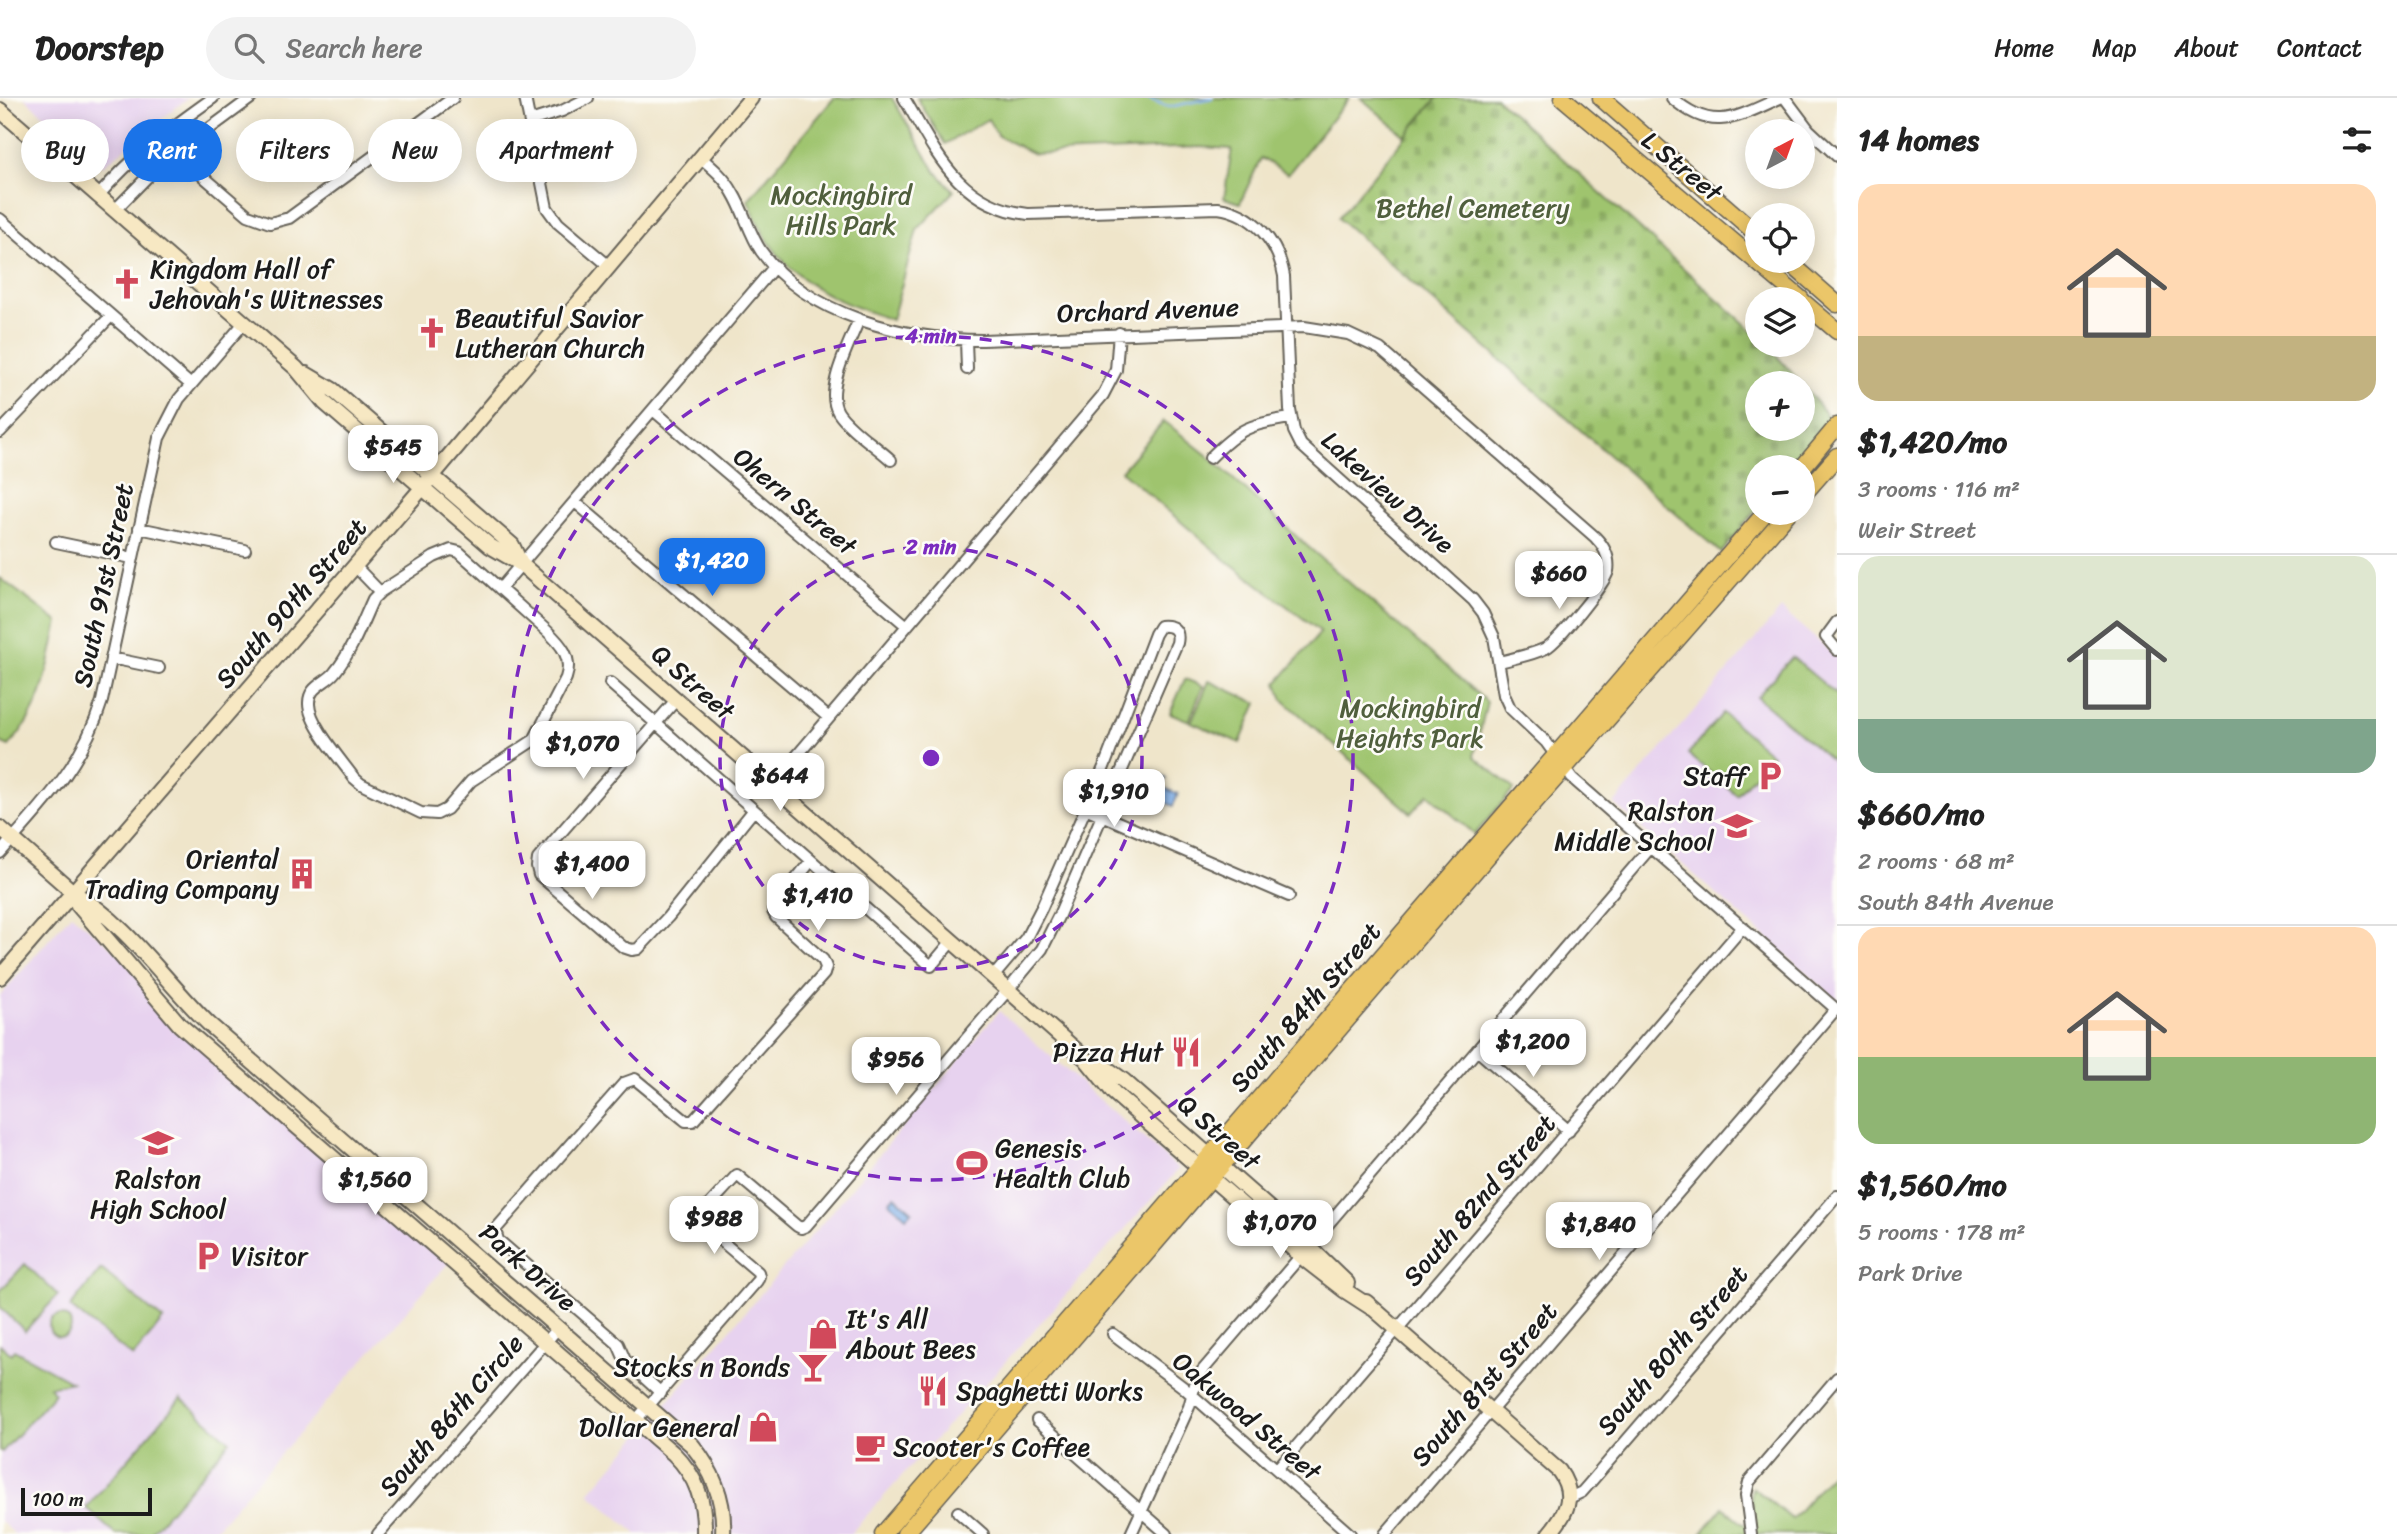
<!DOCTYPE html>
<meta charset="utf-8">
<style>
body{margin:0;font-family:Sriracha,sans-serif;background:#f2f2f2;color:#222;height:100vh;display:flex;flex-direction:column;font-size:26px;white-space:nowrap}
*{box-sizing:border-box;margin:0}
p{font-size:23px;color:#767676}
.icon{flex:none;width:38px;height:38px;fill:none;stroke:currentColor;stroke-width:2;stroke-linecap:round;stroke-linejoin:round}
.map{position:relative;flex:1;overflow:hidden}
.drawer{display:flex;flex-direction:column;background:#fff;width:560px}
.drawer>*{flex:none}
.guide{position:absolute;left:21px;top:21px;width:665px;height:63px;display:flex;gap:14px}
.needle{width:46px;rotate:41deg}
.buttons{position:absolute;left:1745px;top:21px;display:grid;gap:14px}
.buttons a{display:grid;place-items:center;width:70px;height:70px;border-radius:50%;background:#fff;box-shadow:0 4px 18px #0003;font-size:35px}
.scale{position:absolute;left:21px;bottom:18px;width:131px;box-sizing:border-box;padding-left:7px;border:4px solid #1c1c1c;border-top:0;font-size:19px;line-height:24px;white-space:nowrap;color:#1c1c1c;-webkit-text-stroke:5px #fdfcf7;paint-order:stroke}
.price{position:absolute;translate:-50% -60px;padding:0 16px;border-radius:14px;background:#fff;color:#222;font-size:23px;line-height:46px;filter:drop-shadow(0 2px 4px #0008)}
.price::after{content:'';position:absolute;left:50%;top:42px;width:21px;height:16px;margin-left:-10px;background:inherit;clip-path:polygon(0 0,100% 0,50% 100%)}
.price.current{background:#1a73e8;color:#fff}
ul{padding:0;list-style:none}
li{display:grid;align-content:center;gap:14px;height:371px;padding:0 21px}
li+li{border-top:2px solid #e0e0e0}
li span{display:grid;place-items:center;height:217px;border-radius:21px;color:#555}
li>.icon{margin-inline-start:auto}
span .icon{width:126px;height:126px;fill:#fffc;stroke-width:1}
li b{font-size:30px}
h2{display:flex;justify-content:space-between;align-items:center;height:84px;padding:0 21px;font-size:30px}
.chip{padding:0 24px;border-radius:32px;background:#fff;box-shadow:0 4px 18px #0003;font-size:24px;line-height:63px}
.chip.current{background:#1a73e8;color:#fff}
header{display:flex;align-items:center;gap:42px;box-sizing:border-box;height:98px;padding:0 35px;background:#fff;border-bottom:2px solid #e0e0e0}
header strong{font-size:33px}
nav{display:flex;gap:38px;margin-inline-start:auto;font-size:24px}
.search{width:490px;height:63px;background:#f2f2f2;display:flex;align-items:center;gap:18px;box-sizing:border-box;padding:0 24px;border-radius:38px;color:#767676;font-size:26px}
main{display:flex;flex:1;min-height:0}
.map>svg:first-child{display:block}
.built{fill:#e7d2ef}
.cemetery{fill:url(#cemetery-stones);stroke:#5e7045;stroke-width:2}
.green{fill:#9fc46e;stroke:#5e7045;stroke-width:2}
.water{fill:#7eaee9;stroke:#4d6582;stroke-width:2}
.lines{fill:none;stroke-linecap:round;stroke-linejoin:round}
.stream{stroke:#7eaee9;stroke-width:2.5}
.street-casing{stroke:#666259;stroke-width:14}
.secondary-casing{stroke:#666259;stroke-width:18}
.primary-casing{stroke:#666259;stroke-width:19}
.street{stroke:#fff;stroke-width:10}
.secondary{stroke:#f7e8c3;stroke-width:14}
.primary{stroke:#ebc669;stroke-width:16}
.ring{fill:none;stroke:#7b2cbf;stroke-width:3.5;stroke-dasharray:12 9}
.labels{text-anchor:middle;stroke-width:5;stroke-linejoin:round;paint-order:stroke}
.street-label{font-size:26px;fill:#1c1c1c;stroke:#fdfcf7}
.park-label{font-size:26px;fill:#505f3d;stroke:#fdfcf7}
.poi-label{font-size:26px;fill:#1c1c1c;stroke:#fdfcf7;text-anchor:start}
.centre{fill:#7b2cbf;stroke:#fdfcf7;stroke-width:3.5}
.ring-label{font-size:21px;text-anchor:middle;font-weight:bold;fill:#7b2cbf;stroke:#fdfcf7;stroke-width:5;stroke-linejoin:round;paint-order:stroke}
</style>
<header>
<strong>Doorstep</strong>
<div class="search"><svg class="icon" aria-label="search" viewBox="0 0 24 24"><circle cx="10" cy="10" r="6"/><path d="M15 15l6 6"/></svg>Search here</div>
<nav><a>Home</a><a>Map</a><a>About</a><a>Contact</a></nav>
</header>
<main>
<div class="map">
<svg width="1837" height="1436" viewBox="0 0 1837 1436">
<defs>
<pattern id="cemetery-stones" width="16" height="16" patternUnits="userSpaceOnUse" patternTransform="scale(1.75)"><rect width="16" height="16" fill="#9fc46e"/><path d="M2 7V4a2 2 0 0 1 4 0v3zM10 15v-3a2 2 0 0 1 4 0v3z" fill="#88a85f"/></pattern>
</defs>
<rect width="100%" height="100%" fill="#fdfcf7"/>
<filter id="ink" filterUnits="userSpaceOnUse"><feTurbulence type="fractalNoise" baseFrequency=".0143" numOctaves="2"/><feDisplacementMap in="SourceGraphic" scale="14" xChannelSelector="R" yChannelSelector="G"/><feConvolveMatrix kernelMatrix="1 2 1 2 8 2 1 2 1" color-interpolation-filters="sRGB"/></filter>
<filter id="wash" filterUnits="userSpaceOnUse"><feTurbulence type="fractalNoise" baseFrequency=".00686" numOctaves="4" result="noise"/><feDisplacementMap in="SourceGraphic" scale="28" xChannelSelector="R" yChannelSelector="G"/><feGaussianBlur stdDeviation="1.57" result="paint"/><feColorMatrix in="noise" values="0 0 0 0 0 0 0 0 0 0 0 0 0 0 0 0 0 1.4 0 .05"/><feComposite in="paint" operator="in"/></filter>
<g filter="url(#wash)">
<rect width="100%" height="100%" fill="#efe5ca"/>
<path class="built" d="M24,0H188L103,68Z
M1781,511L1837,559V902L1614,706Z
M71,816L121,857L180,927L451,1162L211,1436H15L0,1423V898Z
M999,913L1179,1071L850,1436H637L589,1395L835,1110Z"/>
<path class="cemetery" d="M1437,0H1496L1757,237V247H1767L1801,285H1757V331H1802L1803,287L1828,318L1829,324L1792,369H1757V411L1721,455L1338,120Z"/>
<path class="green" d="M834,0H892L935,73L954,93L917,132L892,222C821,199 775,176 748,102Z
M917,0H1349L1288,76L1261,60L1240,105L1224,100L1232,51L1200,49L1034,56L998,38L988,21L945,46Z
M1361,0H1437L1405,38Z
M1164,323L1207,357L1306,447L1487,604L1474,658L1514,691L1475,736L1428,696L1411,715L1283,602L1277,585L1321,534L1226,462L1121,373Z
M0,480L58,524C47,574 44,609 9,648L0,644Z
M1792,559L1837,597V667L1757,599Z
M1185,581L1203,588L1189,623L1170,615Z
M1209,583L1257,605L1240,645L1191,624Z
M1723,615L1772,657L1737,697L1688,656Z
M25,1166L58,1197L25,1233L0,1209V1193Z
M101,1171L163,1222L133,1259L70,1209Z
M49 1228a11 11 0 1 1 22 0a11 11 0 1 1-22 0Z
M0,1246L11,1256L14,1252L72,1284L49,1289L55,1295L2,1354L0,1353Z
M181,1300L230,1343L150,1436H115L86,1410Z
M1837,1369V1436H1701L1723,1409L1743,1426H1754L1751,1397L1752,1389L1792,1421Z"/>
<path class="water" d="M1154,675L1166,680L1162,689L1178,696L1173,708L1145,696Z
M895,1098L912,1113L906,1119L889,1104Z"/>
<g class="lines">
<path class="stream" d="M1147,0L1169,9L1212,0"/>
</g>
</g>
<g filter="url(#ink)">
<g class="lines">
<g class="street-casing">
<path id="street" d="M525,0L547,110L558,125L609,168
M904,0C936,54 958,108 1028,116L1218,110C1254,115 1278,144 1284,178L1290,312L1294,333L1301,347L1473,502L1483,515L1494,539L1504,597L1510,610L1546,644L1572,680L1837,912
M1672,0C1713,36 1737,19 1780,0
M1785,0L1809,32L1837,58
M530,23L562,13L588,0
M161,38L176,55L248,117L270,125L289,120L453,0
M700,59C713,70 725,80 733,95C744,113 749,135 761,153C807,218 907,242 983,242L1304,229L1348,236L1380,251L1595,439C1604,448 1610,460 1608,473C1605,486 1558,543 1546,550C1532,557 1514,560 1499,564
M98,98C134,57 169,31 213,0
M115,112L156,70L251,0
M0,121L191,287
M859,221C850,245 824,291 838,314C849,331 876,348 891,362
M966,242L967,271
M653,312L907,528
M0,334L111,218
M1210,360C1240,330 1250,326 1291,320
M575,404L829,620
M139,430L245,452
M56,444L132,460
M355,468L380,494L373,501C362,525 352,553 335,574C327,585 308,588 309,606C309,626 342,663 354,680L361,686L421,715L437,716L447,711L471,683L534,642L566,580C573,559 561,546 546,532L459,454L451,452L434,459L380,494
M500,491L775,168
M1837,524L1826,539L1837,552
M111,560L159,570
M610,585L931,868L952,843
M676,602L538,761L537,769L539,777L623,849L632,852L638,851L668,819L753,713
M773,686L1103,297L1116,272L1119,235
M1085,710L1289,798
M0,755C43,706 82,668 102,603L159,340L179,301L244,225
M1477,952L1569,1033
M1113,1236L1183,1289L1350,1436
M661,1295L625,1262L618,1246L498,1142L495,1132L624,985L635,981L681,1019L686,1023H693L824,876L826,869L823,862L776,819L773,813L775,807L811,763
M636,1322L757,1183L759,1178L758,1174L699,1124L698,1122L701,1116L737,1077L797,1128L801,1130L806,1128L1008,892L1042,851L1059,817L1177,545C1180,531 1172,527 1160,528L1155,536L1104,669L1042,809L1026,840L993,879
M1037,1322L1167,1436
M1277,1371L1743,829
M1567,1401L1582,1394L1589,1386L1837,1098
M958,1414L983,1436
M378,1436L559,1229
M1131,1436L1189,1309L1197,1279L1651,749
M1385,1436L1836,911
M1751,1436L1746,1397L1749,1384L1837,1280"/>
</g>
<g class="secondary-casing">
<path id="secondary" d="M0,12L296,270L325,305L490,448L521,466L1008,892L1086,961L1114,995L1186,1058L1308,1164L1344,1192L1372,1210
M306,276L333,292L512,447L521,466
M0,730L74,795C130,828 164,883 210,927L692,1347C713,1373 725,1402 723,1436
M74,796L78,807L180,927L674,1356C697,1379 705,1404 704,1436
M0,879L417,396L751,0
M1087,962L1106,970L1124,983L1272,1113L1347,1185
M1366,1204L1559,1373C1577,1398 1566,1416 1549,1436"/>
</g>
<g class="primary-casing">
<path id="primary" d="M1563,0L1801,201
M1601,0L1757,136
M1788,163L1837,206
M1802,203L1837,233
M1802,370L1837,328
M1802,398L1837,358
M883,1436L1765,415
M905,1436L1497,747L1788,415"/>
</g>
<use href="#street" class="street"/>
<use href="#secondary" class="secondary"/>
<use href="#primary" class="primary"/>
</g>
</g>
<g class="ring">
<circle cx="931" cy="660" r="211"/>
<circle cx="931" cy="660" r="422"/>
</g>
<defs>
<g id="church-bare" transform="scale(2.415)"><path d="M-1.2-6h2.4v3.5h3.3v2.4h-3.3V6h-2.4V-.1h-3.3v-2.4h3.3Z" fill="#d1495b" stroke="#fdfcf7" stroke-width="2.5" paint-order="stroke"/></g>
<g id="parking-bare" transform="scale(2.415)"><path d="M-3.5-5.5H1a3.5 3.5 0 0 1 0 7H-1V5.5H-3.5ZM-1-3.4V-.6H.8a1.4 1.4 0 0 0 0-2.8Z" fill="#d1495b" stroke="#fdfcf7" stroke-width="2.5" paint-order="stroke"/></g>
<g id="school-bare" transform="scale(2.415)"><path d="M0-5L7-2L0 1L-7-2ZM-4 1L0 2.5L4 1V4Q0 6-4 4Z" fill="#d1495b" stroke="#fdfcf7" stroke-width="2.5" paint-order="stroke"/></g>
<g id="building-bare" transform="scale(2.415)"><path d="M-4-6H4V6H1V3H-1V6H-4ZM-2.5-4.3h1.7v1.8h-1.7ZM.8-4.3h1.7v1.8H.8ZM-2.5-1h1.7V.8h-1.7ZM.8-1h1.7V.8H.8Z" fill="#d1495b" stroke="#fdfcf7" stroke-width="2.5" paint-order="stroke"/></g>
<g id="restaurant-bare" transform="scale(2.415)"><path d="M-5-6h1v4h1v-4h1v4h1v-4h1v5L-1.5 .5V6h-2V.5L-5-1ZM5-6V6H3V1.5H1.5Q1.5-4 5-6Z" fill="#d1495b" stroke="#fdfcf7" stroke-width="2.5" paint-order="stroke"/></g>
<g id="stadium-bare" transform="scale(2.415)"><path d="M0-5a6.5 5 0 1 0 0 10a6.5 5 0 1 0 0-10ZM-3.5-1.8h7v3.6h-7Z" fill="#d1495b" stroke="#fdfcf7" stroke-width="2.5" paint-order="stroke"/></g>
<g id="shop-bare" transform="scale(2.415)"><path d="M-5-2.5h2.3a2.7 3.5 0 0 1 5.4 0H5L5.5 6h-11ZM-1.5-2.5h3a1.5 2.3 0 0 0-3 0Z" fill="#d1495b" stroke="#fdfcf7" stroke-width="2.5" paint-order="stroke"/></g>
<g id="bar-bare" transform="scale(2.415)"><path d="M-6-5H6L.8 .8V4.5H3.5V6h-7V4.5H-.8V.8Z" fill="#d1495b" stroke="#fdfcf7" stroke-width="2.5" paint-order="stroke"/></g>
<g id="cafe-bare" transform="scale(2.415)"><path d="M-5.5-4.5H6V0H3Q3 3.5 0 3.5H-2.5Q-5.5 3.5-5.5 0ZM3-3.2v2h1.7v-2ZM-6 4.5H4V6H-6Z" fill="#d1495b" stroke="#fdfcf7" stroke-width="2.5" paint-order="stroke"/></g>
</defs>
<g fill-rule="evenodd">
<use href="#church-bare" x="127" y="186"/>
<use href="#church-bare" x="432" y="235"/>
<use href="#parking-bare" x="1770" y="678"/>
<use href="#school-bare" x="1737" y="728"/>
<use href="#building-bare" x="302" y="776"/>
<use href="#restaurant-bare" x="1186" y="954"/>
<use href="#school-bare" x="158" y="1045"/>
<use href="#stadium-bare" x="972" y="1065"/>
<use href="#parking-bare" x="208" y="1158"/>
<use href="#shop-bare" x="823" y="1236"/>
<use href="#bar-bare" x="813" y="1269"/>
<use href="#restaurant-bare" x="933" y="1293"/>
<use href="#shop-bare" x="763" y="1329"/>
<use href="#cafe-bare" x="870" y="1349"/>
</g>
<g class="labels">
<g class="street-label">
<text transform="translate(1682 68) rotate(39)" y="9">L Street</text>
<text transform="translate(1148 212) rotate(-2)" y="9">Orchard Avenue</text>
<text transform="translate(1388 394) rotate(42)" y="9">Lakeview Drive</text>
<text transform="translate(795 403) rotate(40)" y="9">Ohern Street</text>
<text transform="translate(103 487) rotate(-78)" y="9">South 91st Street</text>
<text transform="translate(291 505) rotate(-49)" y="9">South 90th Street</text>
<text transform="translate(693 584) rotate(41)" y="9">Q Street</text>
<text transform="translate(1305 909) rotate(-49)" y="9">South 84th Street</text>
<text transform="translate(1219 1034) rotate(41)" y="9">Q Street</text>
<text transform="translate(1479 1102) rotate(-49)" y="9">South 82nd Street</text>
<text transform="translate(528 1169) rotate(41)" y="9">Park Drive</text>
<text transform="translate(1672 1252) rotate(-49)" y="9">South 80th Street</text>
<text transform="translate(1484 1286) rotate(-49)" y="9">South 81st Street</text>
<text transform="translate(451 1317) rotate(-49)" y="9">South 86th Circle</text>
<text transform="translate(1247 1318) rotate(40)" y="9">Oakwood Street</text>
</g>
<g class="park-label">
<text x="841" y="106">Mockingbird<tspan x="841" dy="30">Hills Park</tspan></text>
<text x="1473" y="119">Bethel Cemetery</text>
<text x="1410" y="619">Mockingbird<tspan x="1410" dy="30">Heights Park</tspan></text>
</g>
<g class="poi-label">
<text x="150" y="180">Kingdom Hall of<tspan x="150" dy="30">Jehovah's Witnesses</tspan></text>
<text x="455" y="229">Beautiful Savior<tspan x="455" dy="30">Lutheran Church</tspan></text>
<text x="1747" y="687" text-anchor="end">Staff</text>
<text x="1714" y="722" text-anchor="end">Ralston<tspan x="1714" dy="30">Middle School</tspan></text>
<text x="279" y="770" text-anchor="end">Oriental<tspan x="279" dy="30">Trading Company</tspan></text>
<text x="1163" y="963" text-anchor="end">Pizza Hut</text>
<text x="995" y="1059">Genesis<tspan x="995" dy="30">Health Club</tspan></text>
<text x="158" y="1090" text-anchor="middle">Ralston<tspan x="158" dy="30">High School</tspan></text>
<text x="231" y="1167">Visitor</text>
<text x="846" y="1230">It's All<tspan x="846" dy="30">About Bees</tspan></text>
<text x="790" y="1278" text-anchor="end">Stocks n Bonds</text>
<text x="956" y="1302">Spaghetti Works</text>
<text x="740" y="1338" text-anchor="end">Dollar General</text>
<text x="893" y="1358">Scooter's Coffee</text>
</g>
</g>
<circle cx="931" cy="660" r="10" class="centre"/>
<g class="ring-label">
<text x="931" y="245">4 min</text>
<text x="931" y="456">2 min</text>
</g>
</svg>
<div class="buttons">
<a><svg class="needle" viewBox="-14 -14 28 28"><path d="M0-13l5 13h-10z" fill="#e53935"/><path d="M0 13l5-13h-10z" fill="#767676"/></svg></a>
<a><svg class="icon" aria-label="locate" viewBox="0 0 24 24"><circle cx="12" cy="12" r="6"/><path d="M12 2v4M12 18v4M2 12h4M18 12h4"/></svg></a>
<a><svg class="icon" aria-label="layers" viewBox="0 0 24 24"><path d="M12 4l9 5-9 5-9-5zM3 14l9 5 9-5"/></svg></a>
<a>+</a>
<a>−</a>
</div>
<div class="scale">100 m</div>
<b class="price" style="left:393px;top:387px">$545</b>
<b class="price current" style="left:712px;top:500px">$1,420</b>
<b class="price" style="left:1559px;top:513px">$660</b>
<b class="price" style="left:583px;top:683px">$1,070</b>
<b class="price" style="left:780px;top:715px">$644</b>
<b class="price" style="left:1114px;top:731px">$1,910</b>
<b class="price" style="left:592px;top:803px">$1,400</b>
<b class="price" style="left:818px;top:835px">$1,410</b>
<b class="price" style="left:1533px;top:981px">$1,200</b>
<b class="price" style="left:896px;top:999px">$956</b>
<b class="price" style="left:375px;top:1119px">$1,560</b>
<b class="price" style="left:714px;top:1158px">$988</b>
<b class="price" style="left:1280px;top:1162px">$1,070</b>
<b class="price" style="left:1599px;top:1164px">$1,840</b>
<div class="guide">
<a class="chip">Buy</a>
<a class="chip current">Rent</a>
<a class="chip">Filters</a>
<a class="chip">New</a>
<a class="chip">Apartment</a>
</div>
</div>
<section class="drawer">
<h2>14 homes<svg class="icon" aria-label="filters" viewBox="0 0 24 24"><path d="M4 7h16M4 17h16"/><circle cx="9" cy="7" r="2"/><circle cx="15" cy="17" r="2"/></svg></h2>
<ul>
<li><span style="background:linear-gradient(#ffd9b3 70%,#c2b280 0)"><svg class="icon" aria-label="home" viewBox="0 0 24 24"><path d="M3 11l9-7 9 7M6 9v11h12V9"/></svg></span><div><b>$1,420/mo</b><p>3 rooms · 116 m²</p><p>Weir Street</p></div></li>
<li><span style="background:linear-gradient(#dfe7d0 75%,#7fa58c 0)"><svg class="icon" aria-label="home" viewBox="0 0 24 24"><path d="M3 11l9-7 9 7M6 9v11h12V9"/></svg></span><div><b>$660/mo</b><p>2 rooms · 68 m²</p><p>South 84th Avenue</p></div></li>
<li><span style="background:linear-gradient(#ffd9b3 60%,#8fb573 0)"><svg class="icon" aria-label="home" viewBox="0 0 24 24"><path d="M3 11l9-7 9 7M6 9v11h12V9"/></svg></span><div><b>$1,560/mo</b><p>5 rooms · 178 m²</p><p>Park Drive</p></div></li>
</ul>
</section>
</main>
